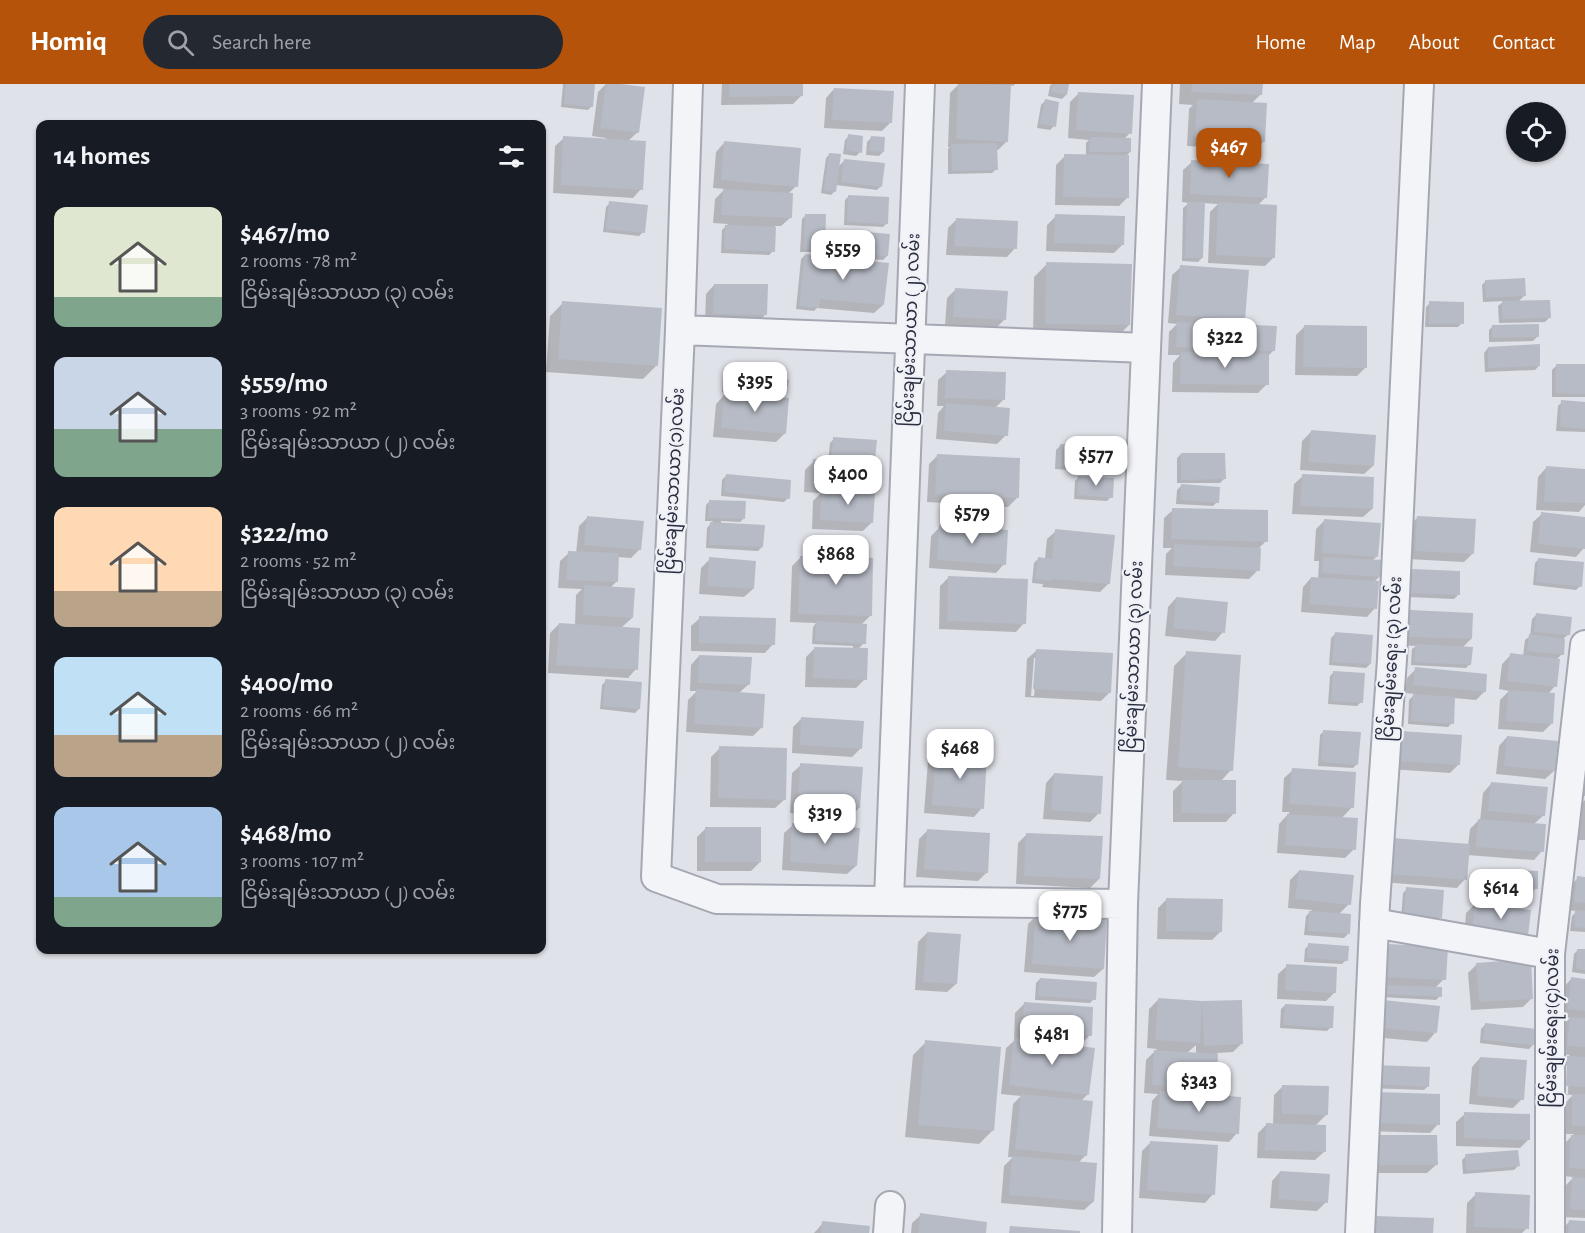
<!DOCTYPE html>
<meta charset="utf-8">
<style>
body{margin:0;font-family:"Alegreya Sans","Noto Sans Myanmar",sans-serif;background:#242831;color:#f1f3f6;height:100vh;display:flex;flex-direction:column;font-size:22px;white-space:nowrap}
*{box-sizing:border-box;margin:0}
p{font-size:20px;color:#9ea1a6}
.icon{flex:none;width:33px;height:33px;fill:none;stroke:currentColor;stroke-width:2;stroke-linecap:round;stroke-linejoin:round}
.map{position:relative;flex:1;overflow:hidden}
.details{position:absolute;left:36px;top:36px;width:510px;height:834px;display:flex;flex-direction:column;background:#171b24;border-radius:12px;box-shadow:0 2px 4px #0004}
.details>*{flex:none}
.controls{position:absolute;left:1506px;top:18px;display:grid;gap:12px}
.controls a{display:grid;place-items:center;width:60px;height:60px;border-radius:50%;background:#171b24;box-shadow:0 2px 4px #0004;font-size:30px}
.price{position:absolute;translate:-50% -51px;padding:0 14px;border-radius:12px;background:#fff;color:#222;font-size:20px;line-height:39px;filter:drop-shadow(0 2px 3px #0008)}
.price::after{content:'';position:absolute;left:50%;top:36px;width:18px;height:14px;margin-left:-9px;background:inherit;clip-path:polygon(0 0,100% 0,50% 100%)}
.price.selected{background:#b45309;color:#fff}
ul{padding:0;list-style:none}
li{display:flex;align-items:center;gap:18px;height:150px;padding:0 18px}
li span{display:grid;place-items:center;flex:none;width:168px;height:120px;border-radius:12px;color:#555}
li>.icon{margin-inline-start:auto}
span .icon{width:72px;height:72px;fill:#fffc;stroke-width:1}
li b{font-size:26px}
h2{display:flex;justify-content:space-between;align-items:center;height:72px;padding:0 18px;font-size:26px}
header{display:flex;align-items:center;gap:36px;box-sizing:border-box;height:84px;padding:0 30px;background:#b45309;color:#fff}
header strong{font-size:28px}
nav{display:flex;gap:33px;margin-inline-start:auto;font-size:21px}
.search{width:420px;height:54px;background:#242831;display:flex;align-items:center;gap:15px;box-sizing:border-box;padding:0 21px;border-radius:33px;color:#9ea1a6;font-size:22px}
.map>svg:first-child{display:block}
.shadow{fill:#0003;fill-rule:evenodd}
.building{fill:#b7bbc5}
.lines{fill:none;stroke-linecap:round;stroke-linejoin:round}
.street-casing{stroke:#a5a8b3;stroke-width:32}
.street{stroke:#f3f4f7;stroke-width:28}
.labels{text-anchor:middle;stroke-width:4.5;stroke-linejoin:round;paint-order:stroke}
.street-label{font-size:18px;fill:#292e40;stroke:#eff1f6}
</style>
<header>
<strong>Homiq</strong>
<div class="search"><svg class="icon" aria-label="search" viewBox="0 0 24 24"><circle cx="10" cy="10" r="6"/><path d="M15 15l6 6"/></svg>Search here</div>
<nav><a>Home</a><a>Map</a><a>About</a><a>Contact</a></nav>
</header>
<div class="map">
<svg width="1585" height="1149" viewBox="0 0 1585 1149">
<rect width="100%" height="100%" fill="#e0e2e9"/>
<path class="shadow" d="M563,0H594L592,22L588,26L561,23Z
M606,0H609L638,48L628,57L641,105L633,114L553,109L555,62L564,54L606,56V54L592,52L598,8Z
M722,0H802V11L793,20L721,21Z
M959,0H1015L1013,2L1009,1L1007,57L998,66H996V85L992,89L948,90V65L950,63H948L950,9Z
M1052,0H1062L1066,11L1062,15L1048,12L1050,2Z
M1180,0H1261V10L1251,20L1264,57L1255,66L1187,62L1189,25L1193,21L1179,20Z
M834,5L890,39L882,47L824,44L826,14Z
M1079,9L1130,49L1124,55L1130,68L1125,73L1127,114L1119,122L1055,121L1056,81L1065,72H1086V59L1089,56L1068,54L1070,18Z
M1045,17L1054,42L1050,46L1037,44L1041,21Z
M849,52L860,68L856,72L843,70L845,56Z
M871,54L883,68L879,72L866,71L867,58Z
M724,59L796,102L788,110L790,134L781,142H775L773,167L769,171L721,169L722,146L728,140L713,139L715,115L725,105L713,104L716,68Z
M830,70L838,83L845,76L881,102L877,106L836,101L835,107L831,111L821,109L826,74Z
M1192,78L1266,113L1258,121L1274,173L1265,182L1208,179L1210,128L1218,120L1203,119L1202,174L1198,178L1182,177L1183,124L1189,119L1182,118L1183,86Z
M849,112L887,139L883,143L844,141L845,116Z
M610,119L643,148L639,152L603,148L606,123Z
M806,131L823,164L819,168H800L802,135Z
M1056,132L1123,160L1114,169L1046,167L1047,141Z
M956,136L1015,164L1007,173L946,171L948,144Z
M845,148L887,172L883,176L839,173L841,152Z
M805,171L883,221L874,229L817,224L814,227L796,225L801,175Z
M1047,180L1129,241L1116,254L1033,252L1034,193Z
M1181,183L1243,235L1236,242L1274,266L1267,273V300L1258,309L1172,308L1173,279L1180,271H1168L1169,248L1177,240L1168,239L1172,191Z
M1486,197L1524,212L1518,218L1549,234L1545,238L1499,239L1498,222L1504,217L1483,218L1482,201Z
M714,201L766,230L757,239L705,238L706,210Z
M956,205L1005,235L996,244L945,241L947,214Z
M563,219L656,282L643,295L546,288L550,232Z
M1430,219L1462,239L1458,243H1425L1426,223Z
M1493,242L1537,253L1533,257L1489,258V246Z
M1304,243L1365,284L1357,292L1295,291L1296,251Z
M1488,264L1539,282L1535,286L1485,288L1484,269Z
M1556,282H1585V313H1552V286Z
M947,288L1004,315L995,324L1006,351L997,360L936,355L938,329L944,322H937L938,296Z
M727,289L752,306L746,313L785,349L776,358L713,353L716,320L726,309L722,308L723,293Z
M774,296L786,309L781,313L769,311L770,300Z
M1562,318L1585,319V348L1556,347L1558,322Z
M1311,348L1373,382L1364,390L1300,386L1302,357Z
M834,355L874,375L868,381L873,404L867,410L872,438L863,447L812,445L813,417L821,409L804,408L805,386L814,377L828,378L830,359Z
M1060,362L1112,385L1108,389L1055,385L1056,366Z
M1181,370L1224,395L1220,399H1177V374Z
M938,371L1017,414L1008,423L927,418L929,380Z
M1546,384L1585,386V421L1579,428L1536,426L1538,393Z
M726,392L788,414L784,418L721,412L722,396Z
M1303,392L1372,425L1363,433L1292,430L1294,400Z
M1079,393L1111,413L1107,417L1074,415L1075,397Z
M1181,402L1217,418L1213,422L1176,420L1177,406Z
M710,417L744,434L740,438L721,437V440L762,463L758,467L706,464L707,444L713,437H705L706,421Z
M1173,426L1266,457L1259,464L1258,486L1249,495L1165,491L1166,470L1172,464H1163L1164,434Z
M1542,430L1585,434L1584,464L1576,473L1530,468L1533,438Z
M588,433L640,465L631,474L617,473L616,498L610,504L632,534L621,544L636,585L628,594L548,589L550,549L559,540L575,541L576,511L582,505L558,504L560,477L569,469H576L579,442Z
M1418,433L1473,469L1464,478L1407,475L1409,442Z
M1325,436L1376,473L1372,477L1380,492L1374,498L1375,524L1367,533L1301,528L1303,503L1311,494L1318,495L1319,477H1314L1316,445Z
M940,443L1004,480L996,489L929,484L931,452Z
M1056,447L1109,499L1100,508L1042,503L1043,500L1032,499L1034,479L1038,475H1045L1047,455Z
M800,474L870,532L861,541L864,559L858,565L865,595L856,604L805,603L806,573L815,564L853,565V562L812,560L813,543L816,539L790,538L792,482Z
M710,475L753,505L744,513L699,510L701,484Z
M1539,475L1580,502L1576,506L1533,501L1535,479Z
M1413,487L1458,511L1454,515L1408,513L1409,491Z
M949,493L1024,539L1016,548L939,545L940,502Z
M1176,514L1223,548L1215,557L1165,552L1168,523Z
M1411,528L1471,555L1462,564L1470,580L1466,584L1411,581L1412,565L1416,562L1401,561L1402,537Z
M1536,531L1569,550L1564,554L1562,570L1556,576L1555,602L1548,610L1552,639L1543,648L1498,645L1500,616L1509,607L1499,605L1502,580L1511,571L1523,572L1525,556L1530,552L1532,535Z
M700,534L773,560L765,569L691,567V542Z
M1335,550L1370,580L1366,584L1329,581L1331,554Z
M1036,567L1110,608L1101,617L1025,613L1027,575ZM1034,574H1037L1034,612H1031Z
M1187,569L1231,686L1220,698L1234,729L1226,738H1173V707L1183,697L1166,696L1174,582Z
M699,572L749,600L739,609L762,643L753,652L686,648L688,616L697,607H690L691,581Z
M1416,585L1485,607L1476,616L1454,614L1452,639L1448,643L1408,640L1409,616L1415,610L1405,609L1407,594Z
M1334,588L1361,618L1357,622L1328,620L1330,592Z
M606,597L639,625L635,629L600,625L602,601Z
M802,634L861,664L852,673L792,669L793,643Z
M1324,647L1357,680L1353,684L1318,682L1320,651Z
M1507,653L1554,687L1545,695L1496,690L1499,662Z
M1391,657L1459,680L1450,689L1389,685Z
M720,664L784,716L775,724L710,723L711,673Z
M937,668L982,724L974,733L924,729L928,677Z
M1585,679V712L1578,711Z
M801,681L859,724L850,732L790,729L792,689Z
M1293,686L1352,723L1341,735L1354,765L1345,774L1277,769L1279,740L1290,728H1282L1284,694Z
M1054,690L1099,729L1090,738L1043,735L1046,699Z
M1491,700L1544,731L1534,740L1542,767L1534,776L1467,771L1465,795L1457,804L1382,798L1384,764L1468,762L1470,745L1478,737H1480L1483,709Z
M1585,716V756H1577L1579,722Z
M793,741L856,782L847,790L782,786L784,749Z
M706,744L760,778L751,787H697V753Z
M928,746L987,788L978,797L916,793L919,755Z
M1027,750L1099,795L1090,804L1016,800L1018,759Z
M1490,786L1536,804L1532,808L1485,805L1486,790Z
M1299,787L1349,820L1339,830L1348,850L1344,854L1304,851L1306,832L1312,826L1288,824L1290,796Z
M1578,794L1585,795V848L1570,847L1572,832L1577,827L1566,826L1569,803Z
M1407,805L1440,833L1436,837L1401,835L1403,809Z
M1167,815L1221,847L1212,856L1157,855L1158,824Z
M1475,820L1518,860L1464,854L1466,829Z
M1036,832L1103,885L1094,893L1024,888L1028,840Z
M927,849L956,900L947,908L915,906L918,858Z
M1309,861L1346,876L1342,880L1304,878L1305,865Z
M1578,866L1585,867V890L1572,888L1574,870Z
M1379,870L1444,895L1435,904L1440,912L1436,916L1381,913L1377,901Z
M1477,880L1532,914L1523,923L1471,926L1468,889Z
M1287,882L1335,908L1326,917L1277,915L1278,890Z
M1040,895L1094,915L1090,919L1035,916L1036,899Z
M1571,895L1585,896V1134L1562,1133L1564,1103L1574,1093L1561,1092L1563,1061L1574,1050H1564V1020L1573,1011L1558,1010L1559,982L1570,971L1559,970L1561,943L1570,934L1560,933L1563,904ZM1566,981H1569L1568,1010H1565Z
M1158,916L1202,919L1242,959L1233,968L1217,969L1214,1005L1207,1012L1237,1049L1229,1058L1149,1052L1152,1017L1158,1010L1144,1009L1146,976L1157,965L1147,964L1149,925ZM1196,961V970L1187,969Z
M1024,920L1090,951L1081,960L1060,958L1059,961L1088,1010L1080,1018L1086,1071L1078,1079L1093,1118L1084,1126L1001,1119L1004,1082L1013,1073H1008L1013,1020L1021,1012L1001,1010L1006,964L1014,957L1015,929Z
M1285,921L1331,943L1327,947L1280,944L1281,925Z
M1374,926L1435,949L1427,958L1372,953Z
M1485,941L1533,961L1529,965L1480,959L1481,945Z
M926,958L992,1047L979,1060L905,1053L913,971Z
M1480,974L1522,1015L1513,1024L1469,1020L1472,983Z
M1369,986L1428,1002L1424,1006L1368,1004Z
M1283,1002L1326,1031L1315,1042L1324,1068L1315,1076L1257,1074L1258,1049L1267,1040L1273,1041L1274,1011Z
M1366,1018L1438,1040L1430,1049L1366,1047Z
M1465,1030L1529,1055L1520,1064L1456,1062V1038Z
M1151,1058L1213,1110L1205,1119L1139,1114L1142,1067Z
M1365,1061L1436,1081L1427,1089H1365Z
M1466,1072L1518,1082L1514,1086L1463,1090L1462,1076Z
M1280,1088L1326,1118L1317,1127L1270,1124L1272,1097Z
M1476,1110L1527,1144L1522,1149H1466L1467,1119Z
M921,1131L984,1149H911L912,1139Z
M1570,1137L1585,1138V1149H1561V1146Z
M823,1139L868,1149H814Z"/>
<path class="building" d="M566,0H595L593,23L564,20Z
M606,0H621L645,3L639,49L600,44Z
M729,0H803V12L730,13Z
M958,0L1011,1L1008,58L956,55Z
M1053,0H1069L1067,11L1051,8Z
M1192,0H1263L1262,11L1191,8Z
M834,4L894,7L892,39L832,36Z
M1078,8L1134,11L1132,50L1076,46Z
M1045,15L1059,18L1056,43L1040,40Z
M1197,15L1267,19L1265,58L1195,54Z
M848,50L863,52L862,69L846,66Z
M563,52L646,57L643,106L561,101Z
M871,52L885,53L884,68L869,67Z
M1090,53L1131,54V68H1089Z
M724,57L801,64L798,103L721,96Z
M997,59L998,86L952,87L951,60Z
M829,69L841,70L836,108L824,106Z
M1064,70L1129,71V114L1063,113Z
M844,75L885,79L882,103L841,98Z
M1191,76L1269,80L1267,114L1190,110Z
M723,105L793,109L792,134L721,131Z
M848,111L889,113L888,140L847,138Z
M609,117L648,121L645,149L606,145Z
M1187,118H1205L1203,174H1185Z
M1218,118L1277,121L1275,174L1216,171Z
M805,130H826L825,165H804Z
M1055,130L1125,132L1124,161L1054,159Z
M956,134L1018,137L1017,165L954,162Z
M725,141L776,143L775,168L724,165Z
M844,146L890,150L888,172L843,169Z
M805,170L889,179L884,221L820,215L819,224L799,222Z
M1046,178L1132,180L1130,241L1045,240Z
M1180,181L1249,186L1245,236L1176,231Z
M1525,194L1526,212L1486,214L1485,196Z
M714,200H768L767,231L713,230Z
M955,204L1008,207L1006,236L953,233Z
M1550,216L1551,234L1502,235V217Z
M562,217L662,224L658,282L558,275Z
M1429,217L1464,218V240H1429Z
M1177,238L1277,242L1275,267L1176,263Z
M1539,240V253L1492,254V241Z
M1304,241L1367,242V284L1303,283Z
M1540,260V282L1488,284V263Z
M1181,268L1269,270V301L1180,300Z
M1556,280H1585V310L1555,309Z
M946,286L1006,288L1005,316L945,314Z
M726,288L755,290L754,307L725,305Z
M774,294L789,296L787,309L772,308Z
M724,309L789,314L786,350L721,344Z
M1561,316L1585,318V345L1560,343Z
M946,319L1010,324L1008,352L944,347Z
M1311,346L1376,351L1374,382L1308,378Z
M833,353L877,356L875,376L832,373Z
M1060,360L1115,364L1114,386L1058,382Z
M1181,369H1225L1226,395L1181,396Z
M937,370L1020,374L1019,414L935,410Z
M813,375L876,380L874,405L812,399Z
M1546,382L1585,385V419L1544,418Z
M726,390L791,396L790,415L724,408Z
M1302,390L1374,393L1373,425L1300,422Z
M1078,392L1114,394L1113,414L1077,411Z
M1181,400L1220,403L1219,419L1180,416Z
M822,406L875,409L873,439L820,436Z
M709,416L746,417L745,435L708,434Z
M1172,424L1268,426V458L1171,455Z
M1541,428L1585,433V465L1538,460Z
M587,432L644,437L641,466L584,461Z
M1417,432L1476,435L1474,470L1415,467Z
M1324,435L1381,439L1378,473L1322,469Z
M710,438L765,441L763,463L709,461Z
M939,441L1008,446L1006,481L937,476Z
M1055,445L1115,451L1110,500L1052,495L1051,497L1035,495L1038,473L1052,475Z
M1174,460L1261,464L1260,487L1173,482Z
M568,467L619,469L618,498L566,496Z
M800,472L873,474L872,532L798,530Z
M709,473L756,477L754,505L707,502Z
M1323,473L1383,476L1382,493L1322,489Z
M1538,474L1584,478L1582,503L1536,498Z
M1412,485L1460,487V511L1411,509Z
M948,492L1028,495L1026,540L947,537Z
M1311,493L1379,497L1377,525L1309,520Z
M584,501L635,504L633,534L583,531Z
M1176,513L1228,518L1225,549L1173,544Z
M1410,526L1473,529L1472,555L1409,553Z
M1536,529L1572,533L1570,551L1534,548Z
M699,532L776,534L775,561L699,559Z
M816,537L867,540L866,560L815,557Z
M559,539L640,544L638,586L556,581Z
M1335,548L1373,551L1371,580L1332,578Z
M1529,550L1565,555L1564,571L1527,567Z
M1416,560L1473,563L1471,581L1414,578Z
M814,563L868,564L867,596L813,594Z
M1036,565L1113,569L1111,609L1033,605Z
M1186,567L1241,571L1233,687L1178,683Z
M1510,569L1560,575L1557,603L1507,597Z
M699,571L752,573L750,601L698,599Z
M1415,583L1487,590L1486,608L1413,601Z
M1333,587L1365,589L1363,619L1331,617Z
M605,595L642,598L640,625L603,622Z
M696,605L765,610L763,644L694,640Z
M1508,606L1555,609L1553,640L1506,637Z
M1413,610L1455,613L1454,640L1411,637Z
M801,633L864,637L862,665L800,661Z
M1323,646L1361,648L1358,681L1321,678Z
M1399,647L1462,651L1460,681L1397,677Z
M1507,652L1558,657L1555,687L1504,682Z
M719,662L787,664L786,716L718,714Z
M936,666L987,670L984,725L932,721Z
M800,679L863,683L860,724L798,721Z
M1292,684L1356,688L1354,724L1289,720Z
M1054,689L1103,692L1101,730L1051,726Z
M1182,696H1236V730L1181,729Z
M1491,698L1548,703L1545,732L1488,727Z
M1287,730L1358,734L1356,766L1285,761Z
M1478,735L1546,740L1544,768L1476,763Z
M792,739L860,744L857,782L790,778Z
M705,743H761V778H705Z
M927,745L990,749L988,789L924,785Z
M1026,749L1103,752L1100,795L1024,792Z
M1392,754L1470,760L1467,796L1390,790Z
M1489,785L1538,787V805L1488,802Z
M1299,786L1354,791L1351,821L1295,815Z
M1577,792L1585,793V819L1574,818Z
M1406,803L1444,806L1442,834L1404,831Z
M1166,814L1223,815L1222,848L1166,847Z
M1475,819L1531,826L1528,852L1472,846Z
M1575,826L1585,827V844L1574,843Z
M1309,827L1351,830L1350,850L1308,847Z
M1036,830L1107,835L1104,885L1032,880Z
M927,848L961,850L957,900L923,898Z
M1308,859L1349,862L1348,877L1307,874Z
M1387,860L1448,863L1446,896L1385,893Z
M1577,865H1585V886L1576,885Z
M1531,875L1533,915L1479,918L1476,879Z
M1286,880L1337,883L1336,909L1285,906Z
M1571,893L1585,895V927L1568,925Z
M1040,894L1097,898L1096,916L1038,912Z
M1385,901L1442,903V913L1385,910Z
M1158,914L1202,917L1200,959L1155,956Z
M1242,916L1243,960L1204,962L1202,917Z
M1383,916L1440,922L1437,949L1380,944Z
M1024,918L1093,923L1092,952L1022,947Z
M1285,920L1334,922L1333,944L1283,941Z
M1570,933L1585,934V963L1567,962Z
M1485,939L1536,945L1534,961L1483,956Z
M1014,954L1095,964L1089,1011L1009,1001Z
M925,956L1001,963L994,1047L918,1041Z
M1154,966L1218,970L1216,1006L1152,1001Z
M1567,972L1585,973V1003L1566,1002Z
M1480,973L1527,976L1524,1016L1477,1012Z
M1372,981L1430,983L1429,1003L1372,1000Z
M1282,1001L1329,1002L1328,1031L1282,1030Z
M1160,1007L1241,1013L1239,1050L1157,1044Z
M1374,1008L1440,1010V1041L1374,1039Z
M1021,1010L1093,1017L1087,1072L1015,1065Z
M1572,1010H1585V1042H1572Z
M1464,1028L1530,1030V1056L1464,1054Z
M1266,1039L1326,1041V1068L1265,1066Z
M1373,1051H1437L1438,1081H1373Z
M1571,1051H1585V1085L1569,1084Z
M1150,1057L1218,1061L1215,1111L1147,1106Z
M1518,1066L1520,1082L1467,1087L1465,1070Z
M1012,1072L1097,1079L1094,1118L1009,1111Z
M1280,1087L1330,1090L1328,1119L1278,1115Z
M1572,1093L1585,1094V1126L1570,1125Z
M1475,1108L1530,1111L1529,1145L1474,1143Z
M920,1129L987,1138L986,1149H918Z
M1374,1132L1434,1134L1433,1149H1374Z
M1569,1136L1585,1137V1149H1568Z
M822,1137L870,1142L869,1149H821Z
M1010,1142L1080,1147V1149H1009Z"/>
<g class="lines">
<g class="street-casing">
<path id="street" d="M688,0L680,246L656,793L717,815L1123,820
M680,246L1146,264
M889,816L920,0
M1374,839L1550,870
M888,1149L890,1122
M1117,1149L1123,820L1157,0
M1360,1149L1375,820L1392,575L1419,0
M1550,1149V870L1585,561"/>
</g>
<use href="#street" class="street"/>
</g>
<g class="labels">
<g class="street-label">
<text transform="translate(910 246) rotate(-88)" y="6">ငြိမ်းချမ်းသာယာ (၂) လမ်း</text>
<text transform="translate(673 397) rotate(-87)" y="6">ငြိမ်းချမ်းသာယာ(၁)လမ်း</text>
<text transform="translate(1133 573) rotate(-88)" y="6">ငြိမ်းချမ်းသာယာ (၃) လမ်း</text>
<text transform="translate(1391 575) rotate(-87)" y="6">ငြိမ်းချမ်းရေး (၃) လမ်း</text>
<text transform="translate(1551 944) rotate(-89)" y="6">ငြိမ်းချမ်းရေး(၄)လမ်း</text>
</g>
</g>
</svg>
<div class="controls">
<a><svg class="icon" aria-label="locate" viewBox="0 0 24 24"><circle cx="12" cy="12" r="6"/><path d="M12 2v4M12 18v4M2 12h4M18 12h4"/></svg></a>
</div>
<b class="price selected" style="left:1229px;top:95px">$467</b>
<b class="price" style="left:843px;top:197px">$559</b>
<b class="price" style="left:1225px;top:285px">$322</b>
<b class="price" style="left:755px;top:329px">$395</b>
<b class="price" style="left:1096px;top:403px">$577</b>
<b class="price" style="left:848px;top:422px">$400</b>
<b class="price" style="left:972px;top:461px">$579</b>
<b class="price" style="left:836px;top:502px">$868</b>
<b class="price" style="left:960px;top:696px">$468</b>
<b class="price" style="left:825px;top:761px">$319</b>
<b class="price" style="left:1501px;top:836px">$614</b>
<b class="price" style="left:1070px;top:858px">$775</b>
<b class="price" style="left:1052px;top:982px">$481</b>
<b class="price" style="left:1199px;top:1029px">$343</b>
<section class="details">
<h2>14 homes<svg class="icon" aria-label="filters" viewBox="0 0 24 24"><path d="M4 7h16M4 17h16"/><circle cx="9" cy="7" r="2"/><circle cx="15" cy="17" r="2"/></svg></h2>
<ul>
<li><span style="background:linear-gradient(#dfe7d0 75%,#7fa58c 0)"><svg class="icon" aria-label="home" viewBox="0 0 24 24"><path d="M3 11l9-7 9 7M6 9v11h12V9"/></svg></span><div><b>$467/mo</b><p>2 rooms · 78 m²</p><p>ငြိမ်းချမ်းသာယာ (၃) လမ်း</p></div></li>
<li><span style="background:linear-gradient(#c9d6e8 60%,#7fa58c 0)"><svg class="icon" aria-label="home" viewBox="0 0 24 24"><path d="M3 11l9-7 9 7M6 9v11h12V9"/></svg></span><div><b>$559/mo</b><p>3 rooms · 92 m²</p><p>ငြိမ်းချမ်းသာယာ (၂) လမ်း</p></div></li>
<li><span style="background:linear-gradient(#ffd9b3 70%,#b9a48a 0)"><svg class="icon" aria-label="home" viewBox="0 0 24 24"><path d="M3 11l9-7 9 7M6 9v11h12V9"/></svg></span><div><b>$322/mo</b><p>2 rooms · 52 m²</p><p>ငြိမ်းချမ်းသာယာ (၃) လမ်း</p></div></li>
<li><span style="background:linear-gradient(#bfe0f5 65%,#b9a48a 0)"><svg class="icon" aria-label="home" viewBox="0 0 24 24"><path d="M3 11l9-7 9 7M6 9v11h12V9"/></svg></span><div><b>$400/mo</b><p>2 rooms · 66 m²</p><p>ငြိမ်းချမ်းသာယာ (၂) လမ်း</p></div></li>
<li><span style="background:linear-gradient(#a9c7e8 75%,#7fa58c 0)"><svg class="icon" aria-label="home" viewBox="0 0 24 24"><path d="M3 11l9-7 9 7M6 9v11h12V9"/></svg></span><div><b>$468/mo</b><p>3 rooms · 107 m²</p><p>ငြိမ်းချမ်းသာယာ (၂) လမ်း</p></div></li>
</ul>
</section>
</div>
